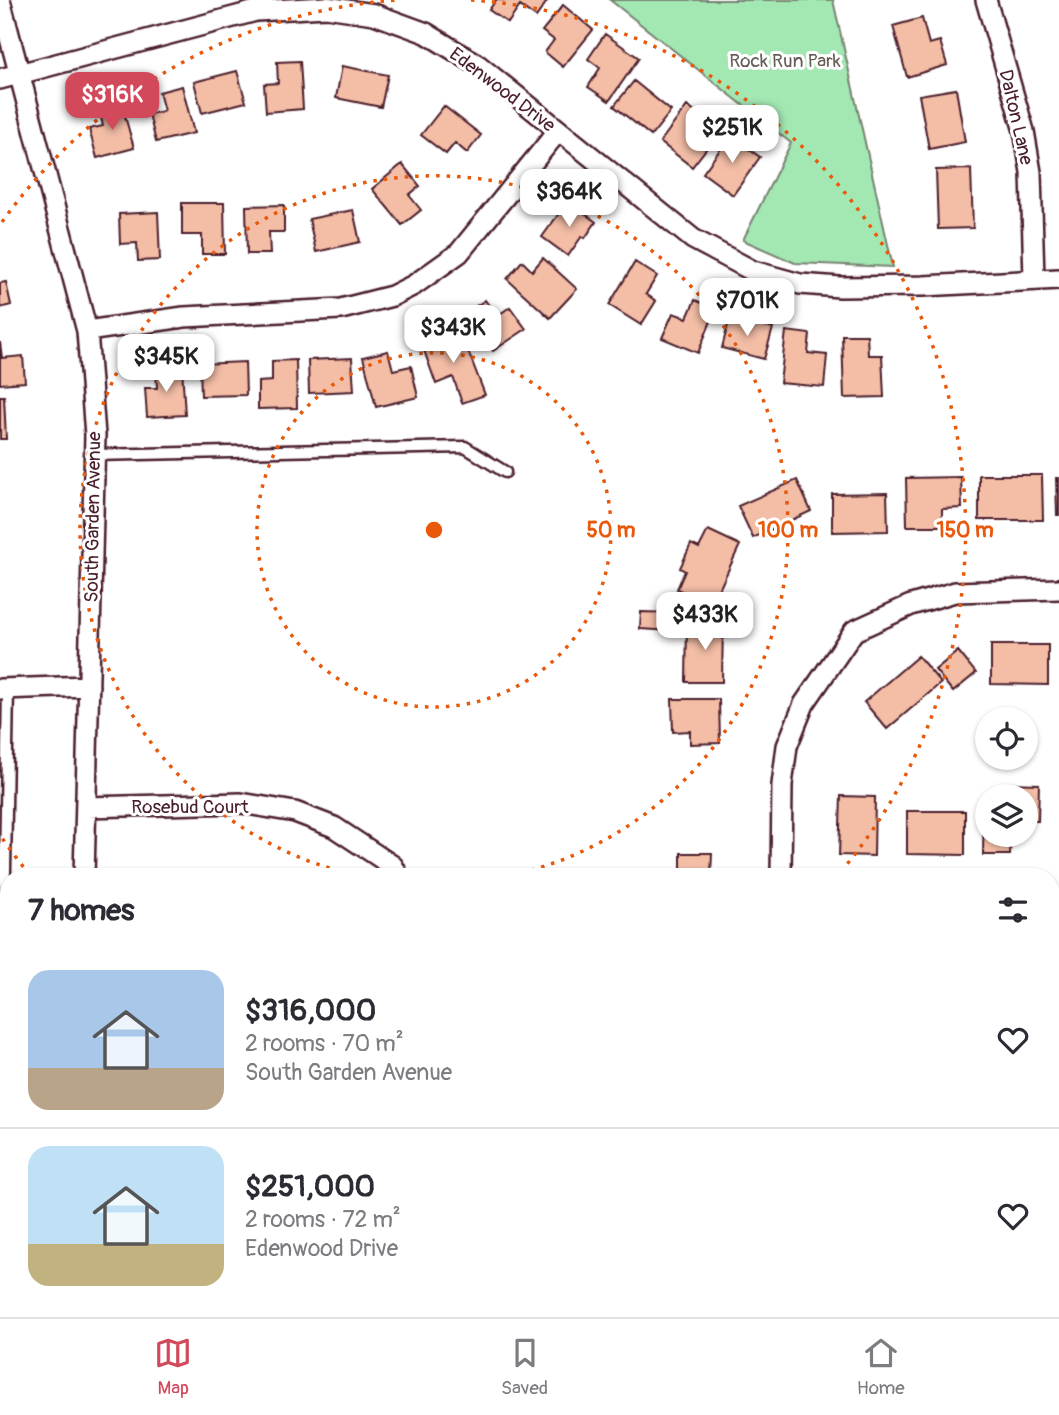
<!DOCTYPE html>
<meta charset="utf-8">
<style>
body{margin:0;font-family:Pangolin,sans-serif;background:#f7f7f7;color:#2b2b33;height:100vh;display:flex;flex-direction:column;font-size:26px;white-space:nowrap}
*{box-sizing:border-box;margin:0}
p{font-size:23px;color:#7c7c81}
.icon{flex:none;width:38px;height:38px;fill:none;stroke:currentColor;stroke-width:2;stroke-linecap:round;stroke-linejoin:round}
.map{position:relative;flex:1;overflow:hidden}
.details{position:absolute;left:0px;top:868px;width:1060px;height:450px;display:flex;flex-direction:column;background:#fff;border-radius:28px 28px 0 0;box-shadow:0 2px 5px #0004}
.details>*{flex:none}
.fabs{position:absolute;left:975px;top:707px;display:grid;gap:14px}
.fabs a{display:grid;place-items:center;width:63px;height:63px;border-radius:50%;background:#fff;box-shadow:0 2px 5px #0004;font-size:35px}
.price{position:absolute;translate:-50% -60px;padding:0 16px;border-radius:14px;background:#fff;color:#222;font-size:23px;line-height:46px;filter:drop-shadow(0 2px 4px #0008)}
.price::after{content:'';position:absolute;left:50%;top:42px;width:21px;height:16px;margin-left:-10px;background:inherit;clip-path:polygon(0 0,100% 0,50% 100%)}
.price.current{background:#d1495b;color:#fff}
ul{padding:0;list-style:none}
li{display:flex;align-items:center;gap:21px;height:175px;padding:0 28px}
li+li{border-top:2px solid #e1e1e2}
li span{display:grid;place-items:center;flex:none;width:196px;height:140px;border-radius:21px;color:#555}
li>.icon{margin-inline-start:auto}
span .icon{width:84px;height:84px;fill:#fffc;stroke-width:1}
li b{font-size:30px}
h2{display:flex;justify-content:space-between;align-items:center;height:84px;padding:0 28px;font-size:30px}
.menu{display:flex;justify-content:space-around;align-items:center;height:98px;border-top:2px solid #e1e1e2;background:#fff;font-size:19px;color:#7c7c81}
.menu a{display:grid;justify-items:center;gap:4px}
.menu .current{color:#d1495b}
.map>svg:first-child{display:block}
.green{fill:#a3e7b3;stroke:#76836f;stroke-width:2}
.building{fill:#f3bda6;stroke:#4a1f2b;stroke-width:2}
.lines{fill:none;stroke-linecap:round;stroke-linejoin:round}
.lane-casing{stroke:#4a1f2b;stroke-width:15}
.street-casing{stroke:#4a1f2b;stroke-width:24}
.lane{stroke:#fff;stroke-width:10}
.street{stroke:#fff;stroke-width:19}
.ring{fill:none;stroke:#e8590c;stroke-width:3.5;stroke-dasharray:3.5 7}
.labels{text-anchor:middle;stroke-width:6;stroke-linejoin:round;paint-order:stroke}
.park-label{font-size:19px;fill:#655b54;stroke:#fff}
.street-label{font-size:19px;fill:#4a1f2b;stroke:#fff}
.centre{fill:#e8590c;stroke:#fff;stroke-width:3.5}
.ring-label{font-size:21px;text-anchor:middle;font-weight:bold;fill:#e8590c;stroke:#fff;stroke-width:6;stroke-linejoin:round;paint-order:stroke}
</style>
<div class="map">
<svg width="1059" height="1317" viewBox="0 0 1059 1317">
<rect width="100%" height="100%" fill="#fff"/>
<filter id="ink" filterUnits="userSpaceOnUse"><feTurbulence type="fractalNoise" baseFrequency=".0143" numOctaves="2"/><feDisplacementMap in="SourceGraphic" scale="14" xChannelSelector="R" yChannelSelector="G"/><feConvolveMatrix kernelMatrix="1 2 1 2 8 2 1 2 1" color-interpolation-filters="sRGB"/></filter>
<g filter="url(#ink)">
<path class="green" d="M610,0H833L893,267L795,263L743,240L791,143Z"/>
<path class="building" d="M496,0H548L536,17L520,6L508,23L489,10Z
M563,5L593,30L563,67L545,52L554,40L542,31Z
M922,18L929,44L940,41L947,65L907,77L893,26Z
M605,34L639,58L609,101L588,87L600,68L588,59Z
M300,61L303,109L266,112L264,84L278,83L277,62Z
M342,66L388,75L381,107L336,98Z
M237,71L246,102L202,113L194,82Z
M634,81L671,111L651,136L614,106Z
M182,86L194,133L156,142L149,114L164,111L159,92Z
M956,89L965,142L929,149L919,95Z
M121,102L134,148L97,158L89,129L103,126L99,108Z
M444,106L481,135L467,153L455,143L446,154L421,135Z
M687,106L720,131L692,167L660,142Z
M730,136L760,157L733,195L703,173Z
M402,164L420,186L409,195L421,210L402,225L372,189Z
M971,169L973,228L938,229L936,170Z
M568,201L596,222L585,238L582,236L568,256L542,237Z
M182,203H224L225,254H202V235H182Z
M284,205V232H269L270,254H247L246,206Z
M353,210L360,242L316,252L309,219Z
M158,212L160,260L138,261L137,243L120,244L119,214Z
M543,258L577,289L550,318L507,279L522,261L532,271Z
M635,262L657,276L646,294L656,301L641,325L609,305Z
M6,282L11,305L0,308V283Z
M485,300L497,316L510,307L526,329L493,351L466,313Z
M695,300L716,309L698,353L662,338L673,313L687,318Z
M730,317L773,328L764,359L722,348Z
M441,331L446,344L463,338L485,395L462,403L453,377L436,384L420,339Z
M786,331L810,334L808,353L827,355L824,387L780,383Z
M842,335H867L868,355H882L884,397L844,398Z
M0,342L2,358L23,356L25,382L0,384Z
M388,351L393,370L411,366L418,397L376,407L363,357Z
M352,358L354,391L309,393L308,360Z
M296,360L297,408L258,409V382L272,381V361Z
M245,362L246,395L201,396L200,364Z
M182,367L185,415L147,417L145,388H157L156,368Z
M0,396H4L6,439H0Z
M979,475H1042L1043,520H979Z
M961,477L962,508L942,509V526H907L906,478Z
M1056,478H1059V515H1057Z
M797,480L811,511L753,538L738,506Z
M887,493L888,531L832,532V494Z
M708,530L740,545L712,605L677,589L685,571L680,568L691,544L699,548Z
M641,612L674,613L673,631L640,629Z
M687,623H723L722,682H686Z
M991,645H1048V685L991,684Z
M958,651L976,673L953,692L935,670Z
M918,656L941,683L887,729L864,702Z
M672,699H719L720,743L690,744V731L673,732Z
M1005,783L1039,784L1038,821H1026V796H1005Z
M841,796L875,797L874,856L839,855Z
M984,799H987V835H1011L1010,855H983Z
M907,811H965V855L907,854Z
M681,853H712L711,877H681Z
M1057,1135H1059V1179H1056Z
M1055,1298H1059V1317H1054Z
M675,1309H710V1317H675Z
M832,1309H861V1317H832Z
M905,1309H960V1317H905Z
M981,1309H1037V1317H981Z"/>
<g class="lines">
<g class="lane-casing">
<path id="lane" d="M94,455L465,447L505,472
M1,1112L8,688"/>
</g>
<g class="street-casing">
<path id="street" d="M0,0L87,331L95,435L84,877
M986,0L1024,131L1031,172L1034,279
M0,79L256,11L326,7L374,14L426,33L478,65L693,239L753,271L800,284L840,287L923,286L1059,279
M87,331L184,317L341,309L392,296L414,285L459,253L558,131
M0,689L89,686
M86,807L241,803L295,812L334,827L393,866L399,877
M781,877L782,785L787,746L804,704L854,631L911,605L955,592L1059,589
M1052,918H1059
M0,1112H9
M1052,1242H1059
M74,1317V1309
M777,1317V1309"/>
</g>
<use href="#lane" class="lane"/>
<use href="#street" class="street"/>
</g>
</g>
<g class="ring">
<circle cx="434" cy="530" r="177"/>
<path d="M360 876A354 354 0 1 1 508 876"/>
<path d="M30 875A531 531 0 0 1 2 838M2 222A531 531 0 0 1 397 0M471 0A531 531 0 0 1 838 875"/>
</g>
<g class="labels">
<g class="park-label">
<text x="785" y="67">Rock Run Park</text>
</g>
<g class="street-label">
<text transform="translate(503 89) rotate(37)" y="7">Edenwood Drive</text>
<text transform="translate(1017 117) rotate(77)" y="7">Dalton Lane</text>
<text transform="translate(92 517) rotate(-89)" y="7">South Garden Avenue</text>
<text x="190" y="813">Rosebud Court</text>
</g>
</g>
<circle cx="434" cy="530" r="10" class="centre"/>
<g class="ring-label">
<text x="611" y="537">50 m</text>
<text x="788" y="537">100 m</text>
<text x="965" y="537">150 m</text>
</g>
</svg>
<div class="fabs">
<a><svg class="icon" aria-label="locate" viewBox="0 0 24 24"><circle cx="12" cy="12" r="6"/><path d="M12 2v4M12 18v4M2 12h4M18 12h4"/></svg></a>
<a><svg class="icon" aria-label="layers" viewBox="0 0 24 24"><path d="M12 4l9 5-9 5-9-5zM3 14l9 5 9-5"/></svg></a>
</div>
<b class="price current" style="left:112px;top:132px">$316K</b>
<b class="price" style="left:732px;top:165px">$251K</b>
<b class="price" style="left:569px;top:229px">$364K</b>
<b class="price" style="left:747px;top:338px">$701K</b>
<b class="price" style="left:453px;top:365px">$343K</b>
<b class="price" style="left:166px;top:394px">$345K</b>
<b class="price" style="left:705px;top:652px">$433K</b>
<section class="details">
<h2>7 homes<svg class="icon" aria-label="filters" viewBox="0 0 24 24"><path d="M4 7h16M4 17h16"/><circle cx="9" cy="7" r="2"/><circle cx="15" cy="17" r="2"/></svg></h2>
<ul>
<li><span style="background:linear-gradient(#a9c7e8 70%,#b9a48a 0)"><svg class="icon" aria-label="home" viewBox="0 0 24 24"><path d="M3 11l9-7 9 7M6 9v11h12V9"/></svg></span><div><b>$316,000</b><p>2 rooms · 70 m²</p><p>South Garden Avenue</p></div><svg class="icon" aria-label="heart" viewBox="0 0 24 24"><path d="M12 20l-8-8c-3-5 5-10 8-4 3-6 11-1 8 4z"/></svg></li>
<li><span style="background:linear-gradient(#bfe0f5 70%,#c2b280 0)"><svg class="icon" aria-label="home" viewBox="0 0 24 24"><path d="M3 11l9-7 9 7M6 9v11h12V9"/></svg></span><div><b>$251,000</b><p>2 rooms · 72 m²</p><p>Edenwood Drive</p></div><svg class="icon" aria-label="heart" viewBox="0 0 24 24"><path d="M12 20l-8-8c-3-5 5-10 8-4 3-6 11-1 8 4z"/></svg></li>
</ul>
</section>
</div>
<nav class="menu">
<a class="current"><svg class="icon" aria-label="map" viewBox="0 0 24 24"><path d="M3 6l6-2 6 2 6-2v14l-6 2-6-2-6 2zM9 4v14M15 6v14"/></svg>Map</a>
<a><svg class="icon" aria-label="saved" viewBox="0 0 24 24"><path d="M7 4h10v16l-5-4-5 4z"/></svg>Saved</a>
<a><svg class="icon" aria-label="home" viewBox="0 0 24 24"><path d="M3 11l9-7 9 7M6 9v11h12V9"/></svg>Home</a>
</nav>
